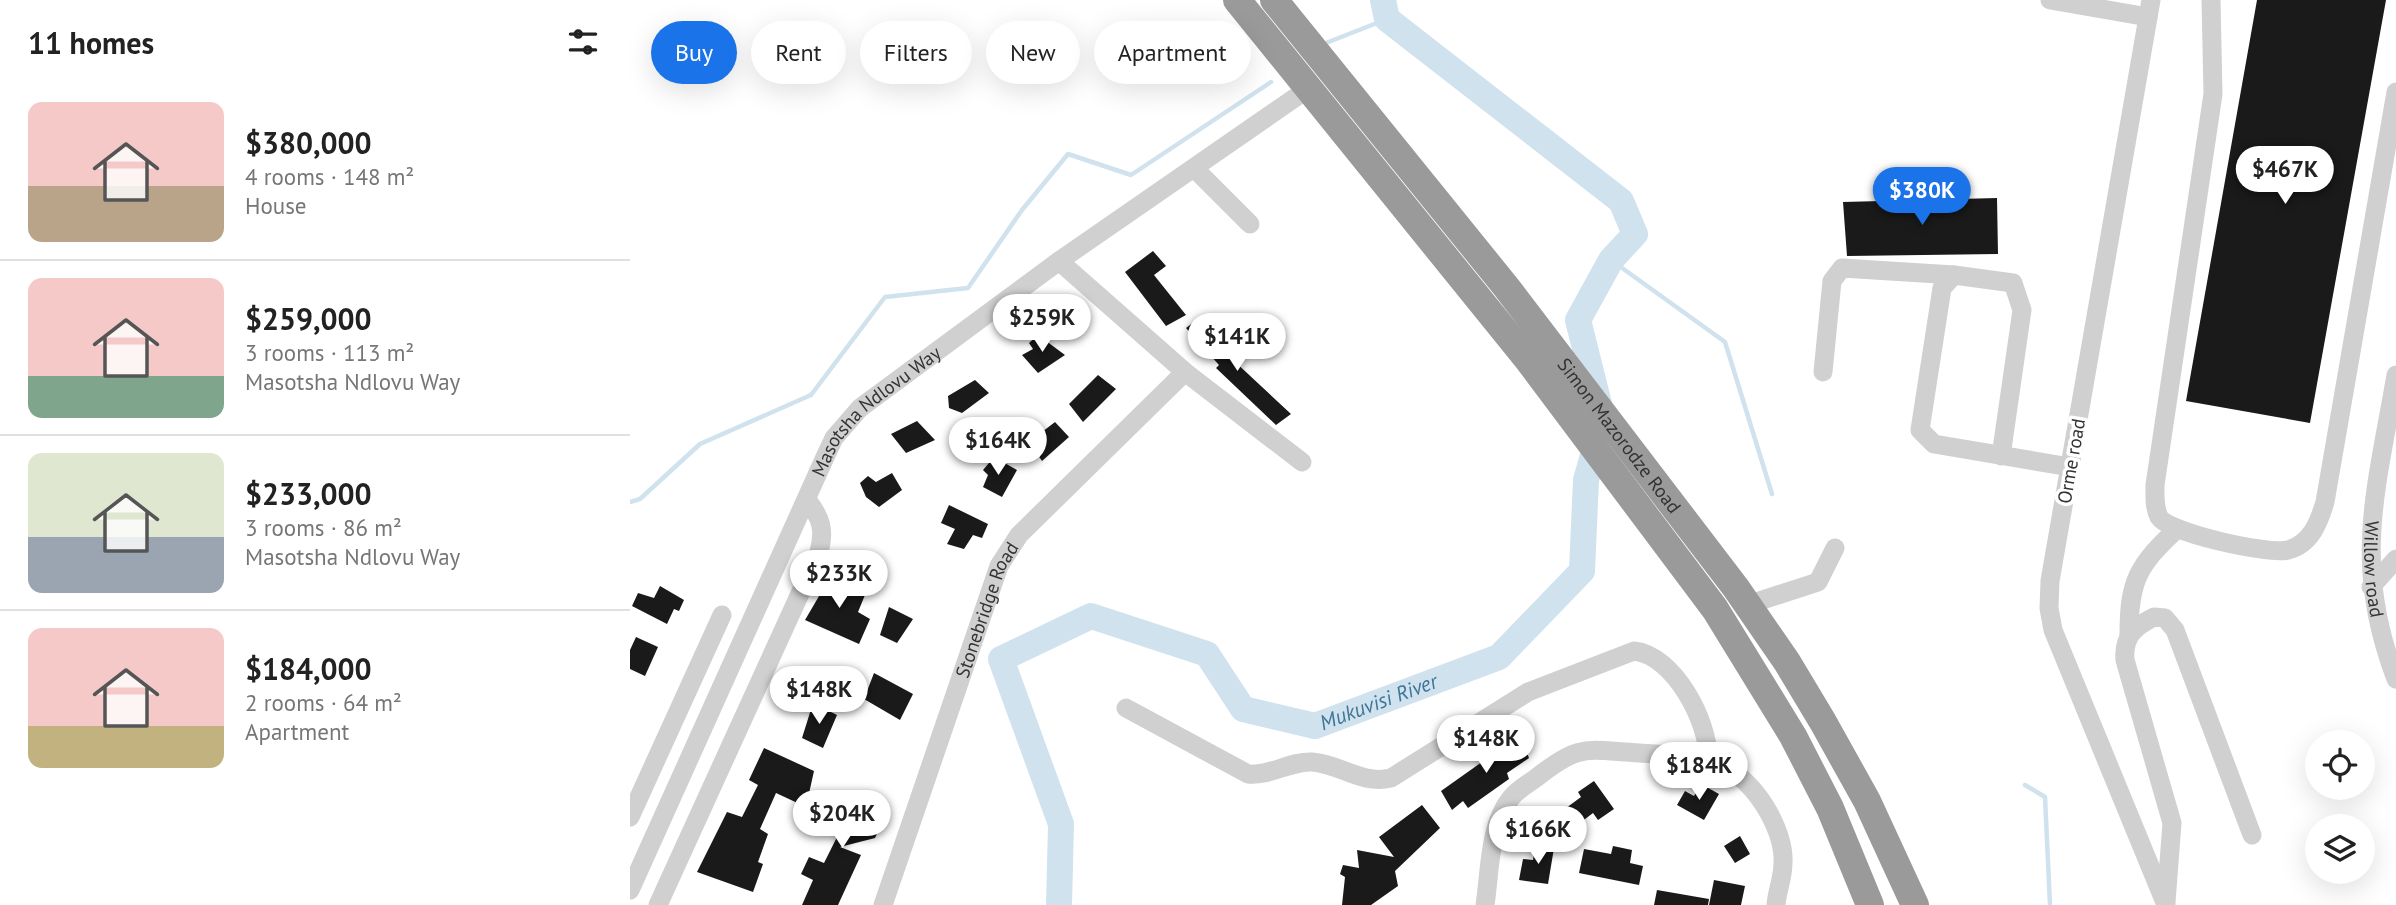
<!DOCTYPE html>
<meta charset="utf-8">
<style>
body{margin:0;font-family:"PT Sans",sans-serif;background:#f2f2f2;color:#222;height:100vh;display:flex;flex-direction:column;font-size:26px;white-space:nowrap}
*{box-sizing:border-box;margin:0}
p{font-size:23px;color:#767676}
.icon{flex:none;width:38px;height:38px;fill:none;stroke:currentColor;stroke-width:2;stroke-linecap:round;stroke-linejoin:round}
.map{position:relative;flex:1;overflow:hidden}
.side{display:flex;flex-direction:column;background:#fff;width:630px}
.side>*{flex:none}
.banner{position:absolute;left:21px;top:21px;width:665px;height:63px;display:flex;gap:14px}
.buttons{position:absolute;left:1675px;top:730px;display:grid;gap:14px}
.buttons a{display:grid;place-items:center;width:70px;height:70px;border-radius:50%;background:#fff;box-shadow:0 7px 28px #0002;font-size:35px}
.price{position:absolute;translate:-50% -60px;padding:0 16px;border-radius:24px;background:#fff;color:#222;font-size:23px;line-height:46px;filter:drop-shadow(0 2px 4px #0008)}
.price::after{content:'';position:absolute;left:50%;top:42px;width:21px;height:16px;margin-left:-10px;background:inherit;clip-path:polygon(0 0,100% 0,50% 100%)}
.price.selected{background:#1a73e8;color:#fff}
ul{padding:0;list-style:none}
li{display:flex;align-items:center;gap:21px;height:175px;padding:0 28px}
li+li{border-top:2px solid #e0e0e0}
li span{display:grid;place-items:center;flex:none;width:196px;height:140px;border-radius:14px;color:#555}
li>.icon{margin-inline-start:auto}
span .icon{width:84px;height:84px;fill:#fffc;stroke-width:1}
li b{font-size:30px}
h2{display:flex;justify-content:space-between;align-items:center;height:84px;padding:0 28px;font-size:30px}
.pill{padding:0 24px;border-radius:32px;background:#fff;box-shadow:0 7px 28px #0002;font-size:24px;line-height:63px}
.pill.selected{background:#1a73e8;color:#fff}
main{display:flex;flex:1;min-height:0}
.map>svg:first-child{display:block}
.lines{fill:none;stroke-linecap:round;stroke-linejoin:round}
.stream{stroke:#cfe2ee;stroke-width:4.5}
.river{stroke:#cfe2ee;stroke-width:26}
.building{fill:#1a1a1a}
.minor{stroke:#d0d0d0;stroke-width:19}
.highway{stroke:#9a9a9a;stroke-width:28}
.labels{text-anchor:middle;stroke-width:7;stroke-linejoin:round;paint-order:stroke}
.street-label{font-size:19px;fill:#333;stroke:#fff}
.water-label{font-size:21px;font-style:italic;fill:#3f7597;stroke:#fff}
</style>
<main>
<section class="side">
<h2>11 homes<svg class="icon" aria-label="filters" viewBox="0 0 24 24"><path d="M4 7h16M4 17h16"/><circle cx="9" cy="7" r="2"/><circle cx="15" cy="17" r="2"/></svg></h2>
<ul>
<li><span style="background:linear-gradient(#f6c9c9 60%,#b9a48a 0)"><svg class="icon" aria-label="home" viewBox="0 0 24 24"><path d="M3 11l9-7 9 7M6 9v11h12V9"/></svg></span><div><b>$380,000</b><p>4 rooms · 148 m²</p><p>House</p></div></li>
<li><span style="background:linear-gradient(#f6c9c9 70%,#7fa58c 0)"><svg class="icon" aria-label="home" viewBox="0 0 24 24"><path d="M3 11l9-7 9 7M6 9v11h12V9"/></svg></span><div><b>$259,000</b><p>3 rooms · 113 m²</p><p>Masotsha Ndlovu Way</p></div></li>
<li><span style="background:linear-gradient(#dfe7d0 60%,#9aa5b1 0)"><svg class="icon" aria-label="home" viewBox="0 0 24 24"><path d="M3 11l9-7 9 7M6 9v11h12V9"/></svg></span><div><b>$233,000</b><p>3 rooms · 86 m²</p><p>Masotsha Ndlovu Way</p></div></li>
<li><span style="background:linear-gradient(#f6c9c9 70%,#c2b280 0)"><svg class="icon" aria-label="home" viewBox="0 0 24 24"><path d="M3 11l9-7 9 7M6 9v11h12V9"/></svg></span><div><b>$184,000</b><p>2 rooms · 64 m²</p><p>Apartment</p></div></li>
</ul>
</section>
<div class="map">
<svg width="1766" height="905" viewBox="0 0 1766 905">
<rect width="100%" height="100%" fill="#fff"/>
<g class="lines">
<path class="stream" d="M696,43L757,19
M981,260L1095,342L1142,494
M0,502L10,499L70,444L181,395L255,297L338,288L392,210L438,154L501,175L641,82
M1395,785L1415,797L1420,905"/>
<path class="river" id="s1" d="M429,905L431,824L371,659L461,616L577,654L613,709L685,726L869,657L952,571L956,480L973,420L948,320L981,260L1005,234L991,201L757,19L753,0"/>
</g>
<path class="building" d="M1627,0H1756L1680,423L1556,401Z
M1367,198L1368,254L1217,256L1213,202Z
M523,251L536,266L524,275L556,315L536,326L495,272Z
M572,316L591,341L587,345L661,414L646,425L586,368L589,365L556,328Z
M408,335L435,355L408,373L392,355L403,349L399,343Z
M468,375L486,389L453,422L439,404Z
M345,380L359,393L332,413L319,408L318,396Z
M287,421L305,440L276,453L261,434Z
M425,422L439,437L412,461L399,442Z
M364,457L387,470L372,497L353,487L358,475L353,470Z
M262,473L272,490L249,507L236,497L230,483L238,476L246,482Z
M319,505L358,524L352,538L343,535L334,549L317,544L325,529L311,523Z
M194,572L235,595L228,612L240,619L229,644L175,620L192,591L189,589Z
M30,586L54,600L49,611L44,609L37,624L2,606L8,593L24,598Z
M259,607L283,619L267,643L250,635Z
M6,637L28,647L15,676L0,669V650Z
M244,673L283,694L270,720L234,699Z
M183,703L207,715L193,748L172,738Z
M890,735L899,758L877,773L879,779L838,808L833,801L822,810L811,791Z
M134,748L184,771L176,807L146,793L130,829L138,834L128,862L133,864L123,892L67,872L97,812L112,817L128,785L119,780Z
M964,781L984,809L968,820L963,813L929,839L913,818L928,806L932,811L951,797L948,792Z
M1071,784L1089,794L1074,820L1047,805L1055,791L1064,796Z
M218,791L247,802L243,814L254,819L245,838L210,847L231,855L208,905H172L183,880L171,874L179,857L194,863L210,831L195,823L206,800L214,803Z
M792,805L810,828L765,871L768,886L741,905H712L715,877L710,874L713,865L729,868L727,850L764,857L749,837Z
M1110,836L1120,854L1105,863L1094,846Z
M905,846L924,848L918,884L889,880L893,859L903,860Z
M983,846L1002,850L1000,863L1013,866L1009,885L949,873L954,849L981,854Z
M1084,880L1115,886L1111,905H1079Z
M1027,890L1079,899L1078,905H1024Z"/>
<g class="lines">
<g class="minor">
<path d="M1420,0L1518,17"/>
<path d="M1521,0L1420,581L1419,608L1423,630L1536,905"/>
<path d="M1581,0L1583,94L1525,485C1525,496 1524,507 1529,517C1539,533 1639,555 1658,550C1681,544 1689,522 1695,502L1766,92"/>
<path d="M564,168L620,224"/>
<path d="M429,261L555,372L672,462"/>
<path d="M1193,372L1202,281L1212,268L1324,275"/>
<path id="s2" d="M1766,375C1746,492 1722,564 1766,679"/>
<path d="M1371,456L1392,310L1383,283L1324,275L1312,288L1290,430L1304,444L1440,467"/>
<path d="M1741,587L1766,559"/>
<path d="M1117,605L1188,582L1205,548"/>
<path d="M1499,634C1499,581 1508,565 1547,529"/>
<path d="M496,708L618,774C641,776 660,761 682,762C711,764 731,785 761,778L898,692L1004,651C1044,655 1079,722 1078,759"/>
<path d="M0,817L92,615"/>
<path id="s3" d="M0,890L196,455L204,438L230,408L429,261L679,88"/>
<path d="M1536,902L1542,823L1495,660C1493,637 1504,627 1524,617L1535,618L1545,630L1622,835"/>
<path d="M28,905L189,552C195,530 191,518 178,501"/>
<path id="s4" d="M253,905L369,566L389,535L555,372"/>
<path d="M855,905C860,873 859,824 881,798C887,790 898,784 906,778C950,743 955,750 1009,753C1069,756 1106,755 1139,813C1147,828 1154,846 1153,863C1153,878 1147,891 1146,905"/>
</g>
<g class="highway">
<path d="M607,0L899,361L1085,609L1163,736L1200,808L1240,905"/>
<path id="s5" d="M644,0L877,288L1106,588L1157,662L1193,722L1237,801L1285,905"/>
</g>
</g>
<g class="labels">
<g class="street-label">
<text dy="7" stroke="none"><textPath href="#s3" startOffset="544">Masotsha Ndlovu Way</textPath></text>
<text dy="7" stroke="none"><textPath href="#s5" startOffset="556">Simon Mazorodze Road</textPath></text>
<text transform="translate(1441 461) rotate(-80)" y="7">Orme road</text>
<text dy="7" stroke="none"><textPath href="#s2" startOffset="196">Willow road</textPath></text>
<text dy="7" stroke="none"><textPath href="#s4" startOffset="313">Stonebridge Road</textPath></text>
</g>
<g class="water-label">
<text dy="7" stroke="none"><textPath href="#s1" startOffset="686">Mukuvisi River</textPath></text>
</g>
</g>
</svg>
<div class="buttons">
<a><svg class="icon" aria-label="locate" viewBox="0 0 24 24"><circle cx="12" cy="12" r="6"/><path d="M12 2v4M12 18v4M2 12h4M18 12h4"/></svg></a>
<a><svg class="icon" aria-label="layers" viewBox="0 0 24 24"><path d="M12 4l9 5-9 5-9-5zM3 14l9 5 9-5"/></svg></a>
</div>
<b class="price" style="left:1655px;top:206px">$467K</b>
<b class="price selected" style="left:1292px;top:227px">$380K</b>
<b class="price" style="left:412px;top:354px">$259K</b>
<b class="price" style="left:607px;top:373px">$141K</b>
<b class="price" style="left:368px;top:477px">$164K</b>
<b class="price" style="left:209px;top:610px">$233K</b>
<b class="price" style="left:189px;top:726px">$148K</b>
<b class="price" style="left:856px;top:775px">$148K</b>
<b class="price" style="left:1069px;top:802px">$184K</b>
<b class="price" style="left:212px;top:850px">$204K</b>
<b class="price" style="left:908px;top:866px">$166K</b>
<div class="banner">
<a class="pill selected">Buy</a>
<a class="pill">Rent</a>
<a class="pill">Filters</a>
<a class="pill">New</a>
<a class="pill">Apartment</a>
</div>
</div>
</main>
